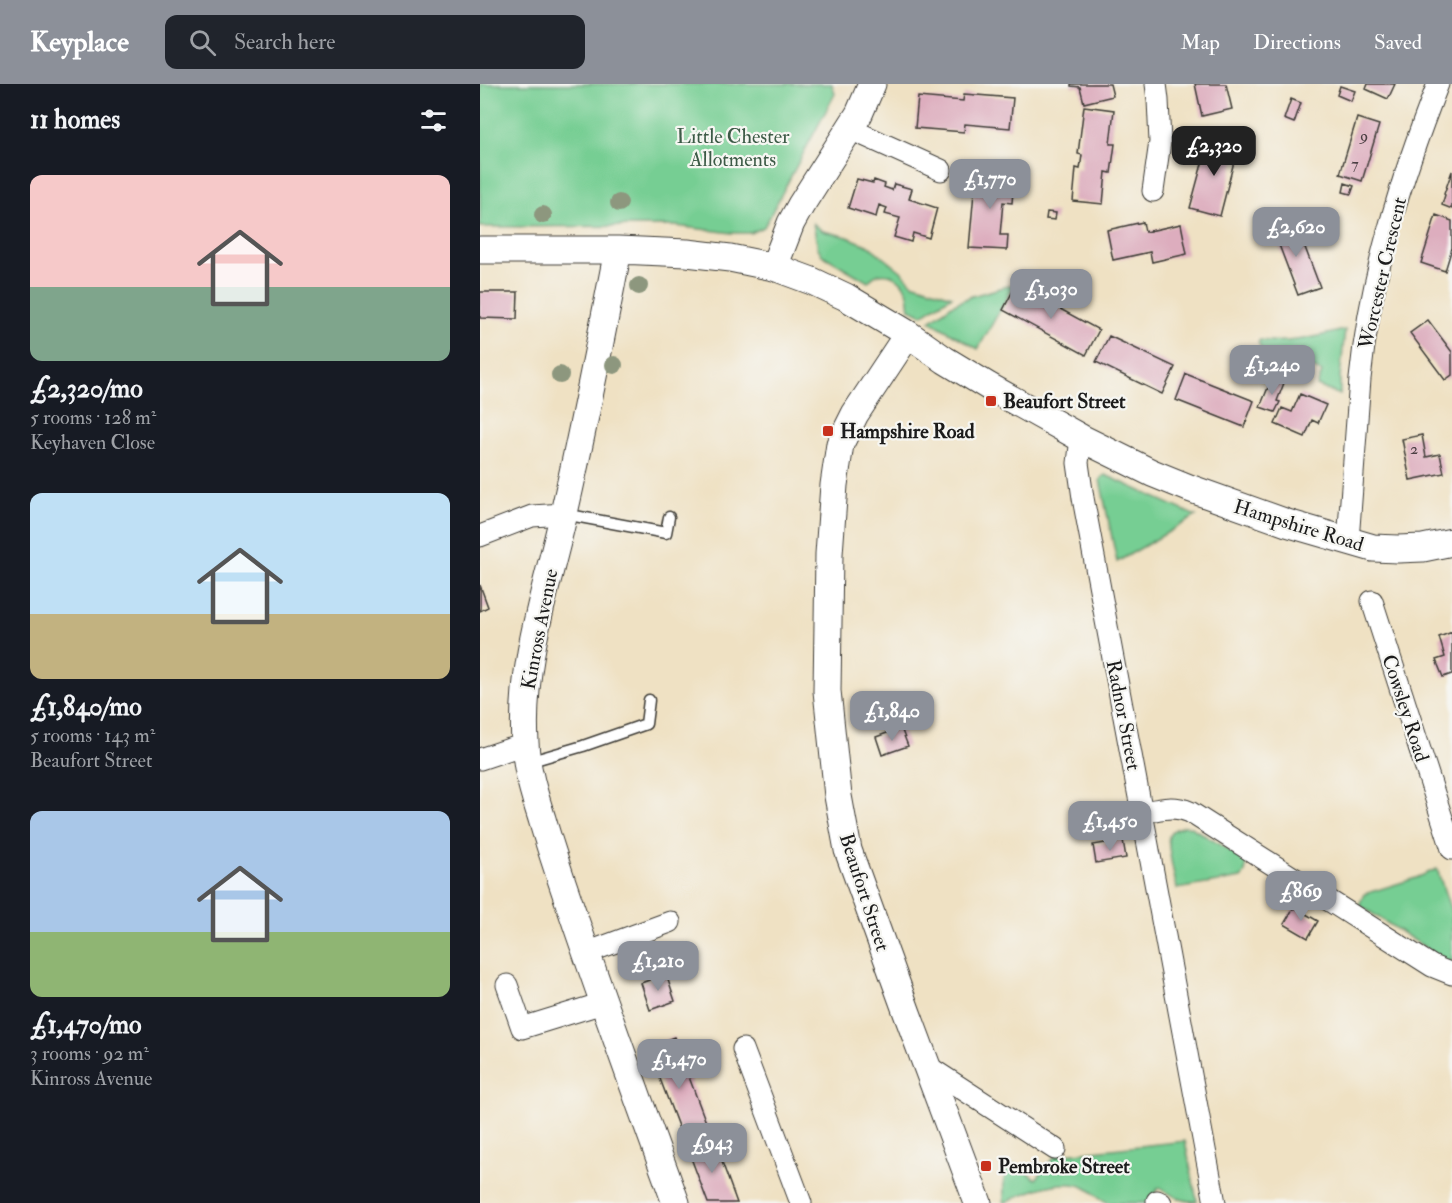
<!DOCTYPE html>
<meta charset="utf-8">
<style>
body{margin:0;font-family:"IM FELL Double Pica",serif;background:#20242c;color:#f1f3f6;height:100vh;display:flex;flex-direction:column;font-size:22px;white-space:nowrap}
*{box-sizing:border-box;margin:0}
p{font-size:20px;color:#9ea1a6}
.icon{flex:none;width:33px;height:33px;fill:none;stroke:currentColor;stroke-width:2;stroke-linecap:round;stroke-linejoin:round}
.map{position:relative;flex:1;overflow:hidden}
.details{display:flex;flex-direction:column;background:#171b24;width:480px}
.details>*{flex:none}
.price{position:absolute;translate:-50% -51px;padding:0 14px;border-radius:12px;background:#8c9099;color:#fff;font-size:20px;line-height:39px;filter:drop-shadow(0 2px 3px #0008)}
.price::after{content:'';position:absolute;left:50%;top:36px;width:18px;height:14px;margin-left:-9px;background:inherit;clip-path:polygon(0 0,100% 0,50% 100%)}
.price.active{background:#222;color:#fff}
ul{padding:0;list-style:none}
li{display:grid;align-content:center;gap:12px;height:318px;padding:0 30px}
li span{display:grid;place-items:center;height:186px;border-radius:12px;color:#555}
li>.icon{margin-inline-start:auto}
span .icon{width:108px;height:108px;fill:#fffc;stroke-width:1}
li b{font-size:26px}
h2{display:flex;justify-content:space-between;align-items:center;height:72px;padding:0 30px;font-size:26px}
header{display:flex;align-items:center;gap:36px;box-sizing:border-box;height:84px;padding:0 30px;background:#8c9099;color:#fff}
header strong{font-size:28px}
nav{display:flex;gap:33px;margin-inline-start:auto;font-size:21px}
.search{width:420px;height:54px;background:#20242c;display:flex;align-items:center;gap:15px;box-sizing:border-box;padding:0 21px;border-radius:12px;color:#9ea1a6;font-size:22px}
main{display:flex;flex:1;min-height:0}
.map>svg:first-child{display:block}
.green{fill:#76ce93;stroke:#497558;stroke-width:1.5}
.building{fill:#ddadbe}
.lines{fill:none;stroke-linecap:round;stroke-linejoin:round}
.service-casing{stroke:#3c3a35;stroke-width:13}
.minor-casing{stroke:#3c3a35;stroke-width:23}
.tertiary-casing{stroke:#3c3a35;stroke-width:29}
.service{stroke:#fff;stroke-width:10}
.minor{stroke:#fff;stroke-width:21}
.tertiary{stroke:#fff;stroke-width:27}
.tree{fill:#8d977e}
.poi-dot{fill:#c8321e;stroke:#f6f6f2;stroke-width:2}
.labels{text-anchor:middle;stroke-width:4.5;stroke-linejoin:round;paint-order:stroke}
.number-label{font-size:16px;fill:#4c4044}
.park-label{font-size:20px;fill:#3c5a46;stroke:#f6f6f2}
.street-label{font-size:20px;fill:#1c1c1c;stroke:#f6f6f2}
.poi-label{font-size:20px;font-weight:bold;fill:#1c1c1c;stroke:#f6f6f2;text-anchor:start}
</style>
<header>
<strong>Keyplace</strong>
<div class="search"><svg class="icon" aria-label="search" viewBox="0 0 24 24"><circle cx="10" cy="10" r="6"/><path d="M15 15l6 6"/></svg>Search here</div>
<nav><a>Map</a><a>Directions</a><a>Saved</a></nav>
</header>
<main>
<section class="details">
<h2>11 homes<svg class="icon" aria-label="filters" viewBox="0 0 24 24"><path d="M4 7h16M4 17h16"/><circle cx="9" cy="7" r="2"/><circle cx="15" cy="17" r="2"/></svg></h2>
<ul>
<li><span style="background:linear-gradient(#f6c9c9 60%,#7fa58c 0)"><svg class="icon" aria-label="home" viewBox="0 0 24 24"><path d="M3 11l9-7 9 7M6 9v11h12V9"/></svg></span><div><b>£2,320/mo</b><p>5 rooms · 128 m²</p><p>Keyhaven Close</p></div></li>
<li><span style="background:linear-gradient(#bfe0f5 65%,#c2b280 0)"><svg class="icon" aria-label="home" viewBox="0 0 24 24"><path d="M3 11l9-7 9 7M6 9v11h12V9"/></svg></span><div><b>£1,840/mo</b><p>5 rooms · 143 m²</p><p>Beaufort Street</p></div></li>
<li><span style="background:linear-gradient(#a9c7e8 65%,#8fb573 0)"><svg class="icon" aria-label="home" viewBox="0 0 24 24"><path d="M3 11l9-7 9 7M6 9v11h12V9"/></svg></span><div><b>£1,470/mo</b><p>3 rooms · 92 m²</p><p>Kinross Avenue</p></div></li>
</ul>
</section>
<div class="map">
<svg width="972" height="1119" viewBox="0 0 972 1119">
<rect width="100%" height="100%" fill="#f6f6f2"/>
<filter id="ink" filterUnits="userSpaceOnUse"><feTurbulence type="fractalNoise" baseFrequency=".0167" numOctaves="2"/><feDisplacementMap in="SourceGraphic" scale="12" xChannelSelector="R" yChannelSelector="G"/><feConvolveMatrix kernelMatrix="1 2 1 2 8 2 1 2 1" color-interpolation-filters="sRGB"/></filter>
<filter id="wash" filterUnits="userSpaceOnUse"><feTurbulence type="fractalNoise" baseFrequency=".008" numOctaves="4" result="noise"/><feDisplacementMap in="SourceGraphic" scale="24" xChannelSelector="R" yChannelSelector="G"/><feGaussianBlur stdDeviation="1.35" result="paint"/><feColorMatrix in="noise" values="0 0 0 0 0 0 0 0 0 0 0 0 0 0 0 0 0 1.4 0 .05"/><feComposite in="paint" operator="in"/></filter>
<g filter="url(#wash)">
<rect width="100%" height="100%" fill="#efe1c3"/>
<path class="green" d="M0,0H352L355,10L284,143L271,149H252L196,142L0,143Z
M333,139L343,147L368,153L389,162L421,187L432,199L472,212L442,231L430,225C429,220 429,215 428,210C422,192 402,181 388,198L342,171L338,164Z
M535,200L498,265L450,237L472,221L492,212Z
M865,246L860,293V311L837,302L842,288L824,281L817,294L790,282L778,258L780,256C808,261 838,252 865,246Z
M625,391L630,393L716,432L637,478L620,396L622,393Z
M705,742L711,743L765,776C767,783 766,789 761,794L697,805C695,795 686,759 689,752C692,745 698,744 705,742Z
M957,785L972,830V879L966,877L879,821L884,810L936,794Z
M705,1057L717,1117C703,1119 691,1111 679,1103L668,1119C658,1119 639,1119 630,1119C621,1117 614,1108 606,1104C583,1092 546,1108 524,1119C524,1106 522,1093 528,1082L536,1081L556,1095L576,1071Z"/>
<g id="blocks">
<path class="building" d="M591,0H630L633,12L604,19L600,3L591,2Z
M715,0H746L752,25L722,32Z
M888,0H915L908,15L886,5Z
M860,2L875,7L871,17L857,11Z
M484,10L533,14L530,44L485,40L484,48L435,44L438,13L483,17Z
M811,15L821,19L814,39L804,35Z
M604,22L634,26L630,60H635L631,89L626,88L623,120L593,117L596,84L600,85L602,71L598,70Z
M877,34L899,41L882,97L860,90Z
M729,54L758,62L740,132L710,124Z
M496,86L526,88L525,90L533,91L532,103L524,102V106L533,107L532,119L523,118L520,151H528L527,166L489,164Z
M972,87V125L962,121L965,111L964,110Z
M377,95L393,99L394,96L405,100L404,103L412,106L414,100L432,105L429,115L457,124L449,154L433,149L431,158L414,153L420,134L405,130L407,124L399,121L396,133L368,124Z
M865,99L874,102L871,110L863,108Z
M567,128L576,129L575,136L566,135Z
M956,131L972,137V164L965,187L941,179Z
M815,137L840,203L818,211L793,145Z
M663,138L665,148L701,140L707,170L672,178L670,168L633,176L627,146Z
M536,201L619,246L606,271L523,226Z
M0,208H38L37,235L0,234Z
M948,236L972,268V291L965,296L930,249Z
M629,252L695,283L682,310L616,278Z
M706,290L774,317L764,343L696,316Z
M792,294L804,299L797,317L800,318L795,328L780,323Z
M820,310L846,321L838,339L832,336L825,353L795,340L802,324L812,328Z
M942,351L946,373L960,370L964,389L930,396L922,355Z
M0,501L8,523L0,527Z
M972,548V590L963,593L956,576L965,573L959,553Z
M421,644L428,662L402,671L396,653Z
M643,756L646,774L616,779L613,761Z
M814,823L838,837L828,854L804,840Z
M186,890L195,917L170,926L161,899Z
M194,953L230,1049L204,1058L168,963Z
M234,1056L257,1119H228L208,1066Z"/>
</g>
</g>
<g filter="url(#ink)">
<use href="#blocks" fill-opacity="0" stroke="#3c3a35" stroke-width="1.5"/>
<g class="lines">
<g class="service-casing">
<path id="service" d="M84,430L186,449L189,433
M48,678L103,662L166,640L169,616"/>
</g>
<g class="minor-casing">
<path id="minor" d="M370,45L461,86
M673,107L680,58L678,16L676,0
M601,354L598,379L603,414L735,1119
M0,452L52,432L84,430
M868,457L880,295C890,193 921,94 958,0
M892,517L972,765
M0,675L45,660
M663,728C679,725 694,721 710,728L952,882L972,890
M106,869L190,838
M27,901L42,944L123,919
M263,965L321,1119
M447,982L575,1065
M677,1117L681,1119"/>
</g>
<g class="tertiary-casing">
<path id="tertiary" d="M0,166H138L207,169L250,174L294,183L332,197L366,213L428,250L465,276L508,302L601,354L672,389L709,404L807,439L893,464L918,465L943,464L972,458
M138,166C121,254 104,342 84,429C67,504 40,579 45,658C46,684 54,710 62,735C72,770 84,804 96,839C128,932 162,1026 196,1119
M294,183L311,139L321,121L379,30L392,0
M428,250L375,330L360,360L354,401L349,470L347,607L358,712L368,766L427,929L498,1119"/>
</g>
<use href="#service" class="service"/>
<use href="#minor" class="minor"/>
<use href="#tertiary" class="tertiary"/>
</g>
<g class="tree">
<circle cx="139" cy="119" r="9"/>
<circle cx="63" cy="131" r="9"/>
<circle cx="159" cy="202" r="9"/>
<circle cx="134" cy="281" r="9"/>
<circle cx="80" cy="291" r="9"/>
</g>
</g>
<g class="poi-dot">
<rect x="505" y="311" width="12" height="12" rx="3"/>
<rect x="342" y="341" width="12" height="12" rx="3"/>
<rect x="500" y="1076" width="12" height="12" rx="3"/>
</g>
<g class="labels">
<g class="number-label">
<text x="884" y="57">9</text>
<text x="875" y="85">7</text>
<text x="934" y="370">2</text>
</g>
<g class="park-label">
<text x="253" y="59">Little Chester<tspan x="253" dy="23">Allotments</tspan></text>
</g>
<g class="street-label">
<text transform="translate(902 189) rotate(-77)" y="7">Worcester Crescent</text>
<text transform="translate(819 441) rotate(17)" y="7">Hampshire Road</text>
<text transform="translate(59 545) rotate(-79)" y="7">Kinross Avenue</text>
<text transform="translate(926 624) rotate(72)" y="7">Cowsley Road</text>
<text transform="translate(644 631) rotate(79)" y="7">Radnor Street</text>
<text transform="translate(385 808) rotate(72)" y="7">Beaufort Street</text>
</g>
<g class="poi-label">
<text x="523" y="324">Beaufort Street</text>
<text x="360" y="354">Hampshire Road</text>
<text x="518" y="1089">Pembroke Street</text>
</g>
</g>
</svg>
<b class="price active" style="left:734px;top:93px">£2,320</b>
<b class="price" style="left:510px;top:126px">£1,770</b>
<b class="price" style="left:816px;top:174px">£2,620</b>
<b class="price" style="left:571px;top:236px">£1,030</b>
<b class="price" style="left:792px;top:312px">£1,240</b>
<b class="price" style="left:412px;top:658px">£1,840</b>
<b class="price" style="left:630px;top:768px">£1,450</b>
<b class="price" style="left:821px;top:838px">£869</b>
<b class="price" style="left:178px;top:908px">£1,210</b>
<b class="price" style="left:199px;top:1006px">£1,470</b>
<b class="price" style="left:232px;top:1090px">£943</b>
</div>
</main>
